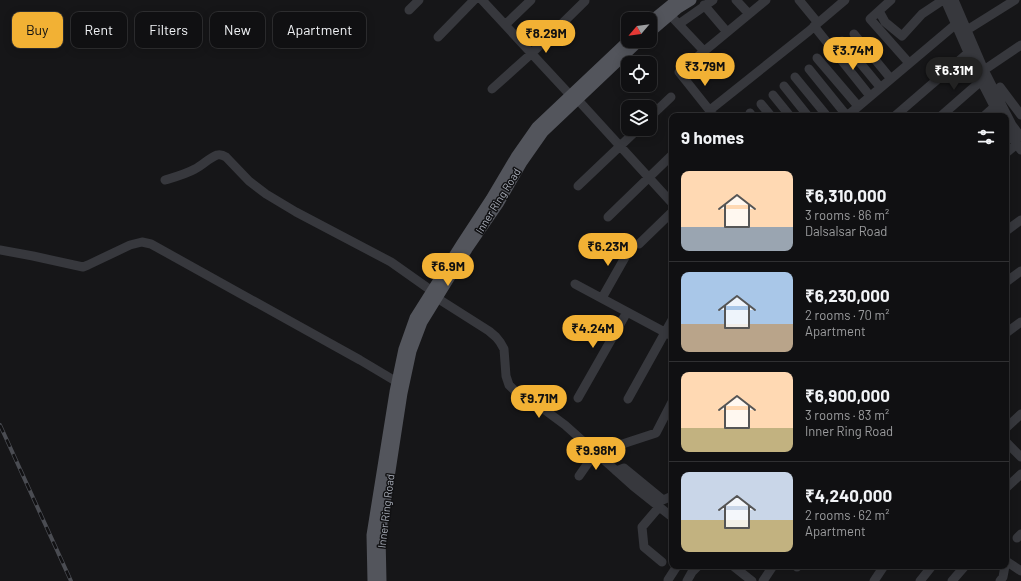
<!DOCTYPE html>
<meta charset="utf-8">
<style>
body{margin:0;font-family:Barlow,sans-serif;background:#1e1e20;color:#f1f3f6;height:100vh;display:flex;flex-direction:column;font-size:15px;white-space:nowrap}
*{box-sizing:border-box;margin:0}
p{font-size:13px;color:#9c9d9f}
.icon{flex:none;width:22px;height:22px;fill:none;stroke:currentColor;stroke-width:2;stroke-linecap:round;stroke-linejoin:round}
.map{position:relative;flex:1;overflow:hidden}
.details{position:absolute;left:669px;top:113px;width:340px;height:456px;display:flex;flex-direction:column;background:#101012;border-radius:8px;box-shadow:0 2px 10px #0003,0 0 0 1px #303032}
.details>*{flex:none}
.banner{position:absolute;left:12px;top:12px;width:380px;height:36px;display:flex;gap:8px}
.needle{width:26px;rotate:241deg}
.controls{position:absolute;left:621px;top:12px;display:grid;gap:8px}
.controls a{display:grid;place-items:center;width:36px;height:36px;border-radius:8px;background:#101012;box-shadow:0 2px 10px #0003,0 0 0 1px #303032;font-size:20px}
.price{position:absolute;translate:-50% -34px;padding:0 9px;border-radius:14px;background:#f2b134;color:#111;font-size:13px;line-height:26px;filter:drop-shadow(0 1px 2px #0008)}
.price::after{content:'';position:absolute;left:50%;top:24px;width:12px;height:9px;margin-left:-6px;background:inherit;clip-path:polygon(0 0,100% 0,50% 100%)}
.price.selected{background:#222;color:#fff}
ul{padding:0;list-style:none}
li{display:flex;align-items:center;gap:12px;height:100px;padding:0 12px}
li+li{border-top:1px solid #303032}
li span{display:grid;place-items:center;flex:none;width:112px;height:80px;border-radius:8px;color:#555}
li>.icon{margin-inline-start:auto}
span .icon{width:48px;height:48px;fill:#fffc;stroke-width:1}
li b{font-size:17px}
h2{display:flex;justify-content:space-between;align-items:center;height:48px;padding:0 12px;font-size:17px}
.chip{padding:0 14px;border-radius:8px;background:#101012;box-shadow:0 2px 10px #0003,0 0 0 1px #303032;font-size:14px;line-height:36px}
.chip.selected{background:#f2b134;color:#111}
.map>svg:first-child{display:block}
.lines{fill:none;stroke-linecap:round;stroke-linejoin:round}
.minor{stroke:#37383d;stroke-width:9}
.major{stroke:#53555c;stroke-width:11}
.rail-casing{stroke:#4a4c52;stroke-width:4}
.rail{stroke:#111113;stroke-width:2.5;stroke-dasharray:8;stroke-linecap:butt}
.labels{text-anchor:middle;stroke-width:3;stroke-linejoin:round;paint-order:stroke}
.street-label{font-size:11px;fill:#a8adb8;stroke:#111113}
</style>
<div class="map">
<svg width="1021" height="581" viewBox="0 0 1021 581">
<rect width="100%" height="100%" fill="#161618"/>
<g class="lines">
<path class="minor" d="M482,0L571,96
M736,0L749,14
M799,0L818,23
M891,0L870,19L909,63
M945,0L977,73L999,116
M954,0L984,70L1012,125L1021,137
M704,5L727,32
M409,10L419,0
M879,11L885,22L902,36L922,14L943,0
M670,15L704,51
M679,24L713,0
M505,25L531,0
M814,26L870,96
M967,30L1015,0
M854,34L891,79
M438,37L474,0
M842,41L880,87
M817,58L858,106
M809,69L847,116
M984,70L1021,45
M795,77L827,116
M784,86L808,116
M1000,87L1021,115
M492,89L531,54L585,1
M773,95L790,116
M578,100L672,203
M761,104L771,116
M710,110L809,31L818,23L845,0
M750,113L752,116
M714,116L679,72L766,0
M847,116L956,24
M895,116L968,53
M941,116L981,81
M984,116L994,107
M650,117L671,97
M1006,130L1021,150
M1006,153L1017,144
M165,180C175,177 186,174 195,169C203,165 209,158 217,155C221,154 223,155 226,157L249,181L266,194L296,212L391,262L432,291
M578,186L638,129
M608,217L672,155
M1006,231L1021,220
M639,244L672,212
M0,250L33,256L83,267L88,265L130,245L142,242L151,244L360,360L397,382
M1006,282L1021,271
M575,284L672,336
M437,298L489,331L496,337L500,342L504,349L506,376L509,385L517,393L530,399L565,425L633,486L672,517
M602,298L632,245
M1006,333L1021,322
M578,398L627,312
M628,399L672,320
M1006,428L1021,414
M1006,442L1021,457
M616,471L624,468L663,500L672,496
M579,476L595,453L656,433L672,402
M1006,488L1021,474
M659,507L642,527L644,547L662,562
M1017,538L1021,534
M1006,561L1021,571
M733,566L752,581
M797,567L798,566
M668,580L677,566
M687,581L692,572L698,566
M763,581L773,566
M874,581L884,566
M920,581L932,566
M952,581L965,566
M1000,581L1003,577L1005,566"/>
<path class="major" d="M650,22L677,0
M650,32L678,8L691,0
M373,581L372,535L395,392L404,349L415,318L461,245L491,199L516,157L537,127L628,41
M381,581L380,536L402,393L411,351L422,322L467,249L498,204L522,162L543,132L639,41"/>
<g class="rail-casing">
<path id="rail" d="M0,425L71,581"/>
</g>
<use href="#rail" class="rail"/>
</g>
<g class="labels">
<g class="street-label">
<text transform="translate(498 201) rotate(-58)" y="4">Inner Ring Road</text>
<text transform="translate(386 511) rotate(-83)" y="4">Inner Ring Road</text>
</g>
</g>
</svg>
<div class="controls">
<a><svg class="needle" viewBox="-14 -14 28 28"><path d="M0-13l5 13h-10z" fill="#e53935"/><path d="M0 13l5-13h-10z" fill="#9c9d9f"/></svg></a>
<a><svg class="icon" aria-label="locate" viewBox="0 0 24 24"><circle cx="12" cy="12" r="6"/><path d="M12 2v4M12 18v4M2 12h4M18 12h4"/></svg></a>
<a><svg class="icon" aria-label="layers" viewBox="0 0 24 24"><path d="M12 4l9 5-9 5-9-5zM3 14l9 5 9-5"/></svg></a>
</div>
<b class="price" style="left:546px;top:54px">₹8.29M</b>
<b class="price" style="left:853px;top:71px">₹3.74M</b>
<b class="price" style="left:705px;top:87px">₹3.79M</b>
<b class="price selected" style="left:954px;top:91px">₹6.31M</b>
<b class="price" style="left:608px;top:267px">₹6.23M</b>
<b class="price" style="left:448px;top:287px">₹6.9M</b>
<b class="price" style="left:593px;top:349px">₹4.24M</b>
<b class="price" style="left:539px;top:419px">₹9.71M</b>
<b class="price" style="left:596px;top:471px">₹9.98M</b>
<div class="banner">
<a class="chip selected">Buy</a>
<a class="chip">Rent</a>
<a class="chip">Filters</a>
<a class="chip">New</a>
<a class="chip">Apartment</a>
</div>
<section class="details">
<h2>9 homes<svg class="icon" aria-label="filters" viewBox="0 0 24 24"><path d="M4 7h16M4 17h16"/><circle cx="9" cy="7" r="2"/><circle cx="15" cy="17" r="2"/></svg></h2>
<ul>
<li><span style="background:linear-gradient(#ffd9b3 70%,#9aa5b1 0)"><svg class="icon" aria-label="home" viewBox="0 0 24 24"><path d="M3 11l9-7 9 7M6 9v11h12V9"/></svg></span><div><b>₹6,310,000</b><p>3 rooms · 86 m²</p><p>Dalsalsar Road</p></div></li>
<li><span style="background:linear-gradient(#a9c7e8 65%,#b9a48a 0)"><svg class="icon" aria-label="home" viewBox="0 0 24 24"><path d="M3 11l9-7 9 7M6 9v11h12V9"/></svg></span><div><b>₹6,230,000</b><p>2 rooms · 70 m²</p><p>Apartment</p></div></li>
<li><span style="background:linear-gradient(#ffd9b3 70%,#c2b280 0)"><svg class="icon" aria-label="home" viewBox="0 0 24 24"><path d="M3 11l9-7 9 7M6 9v11h12V9"/></svg></span><div><b>₹6,900,000</b><p>3 rooms · 83 m²</p><p>Inner Ring Road</p></div></li>
<li><span style="background:linear-gradient(#c9d6e8 60%,#c2b280 0)"><svg class="icon" aria-label="home" viewBox="0 0 24 24"><path d="M3 11l9-7 9 7M6 9v11h12V9"/></svg></span><div><b>₹4,240,000</b><p>2 rooms · 62 m²</p><p>Apartment</p></div></li>
</ul>
</section>
</div>
